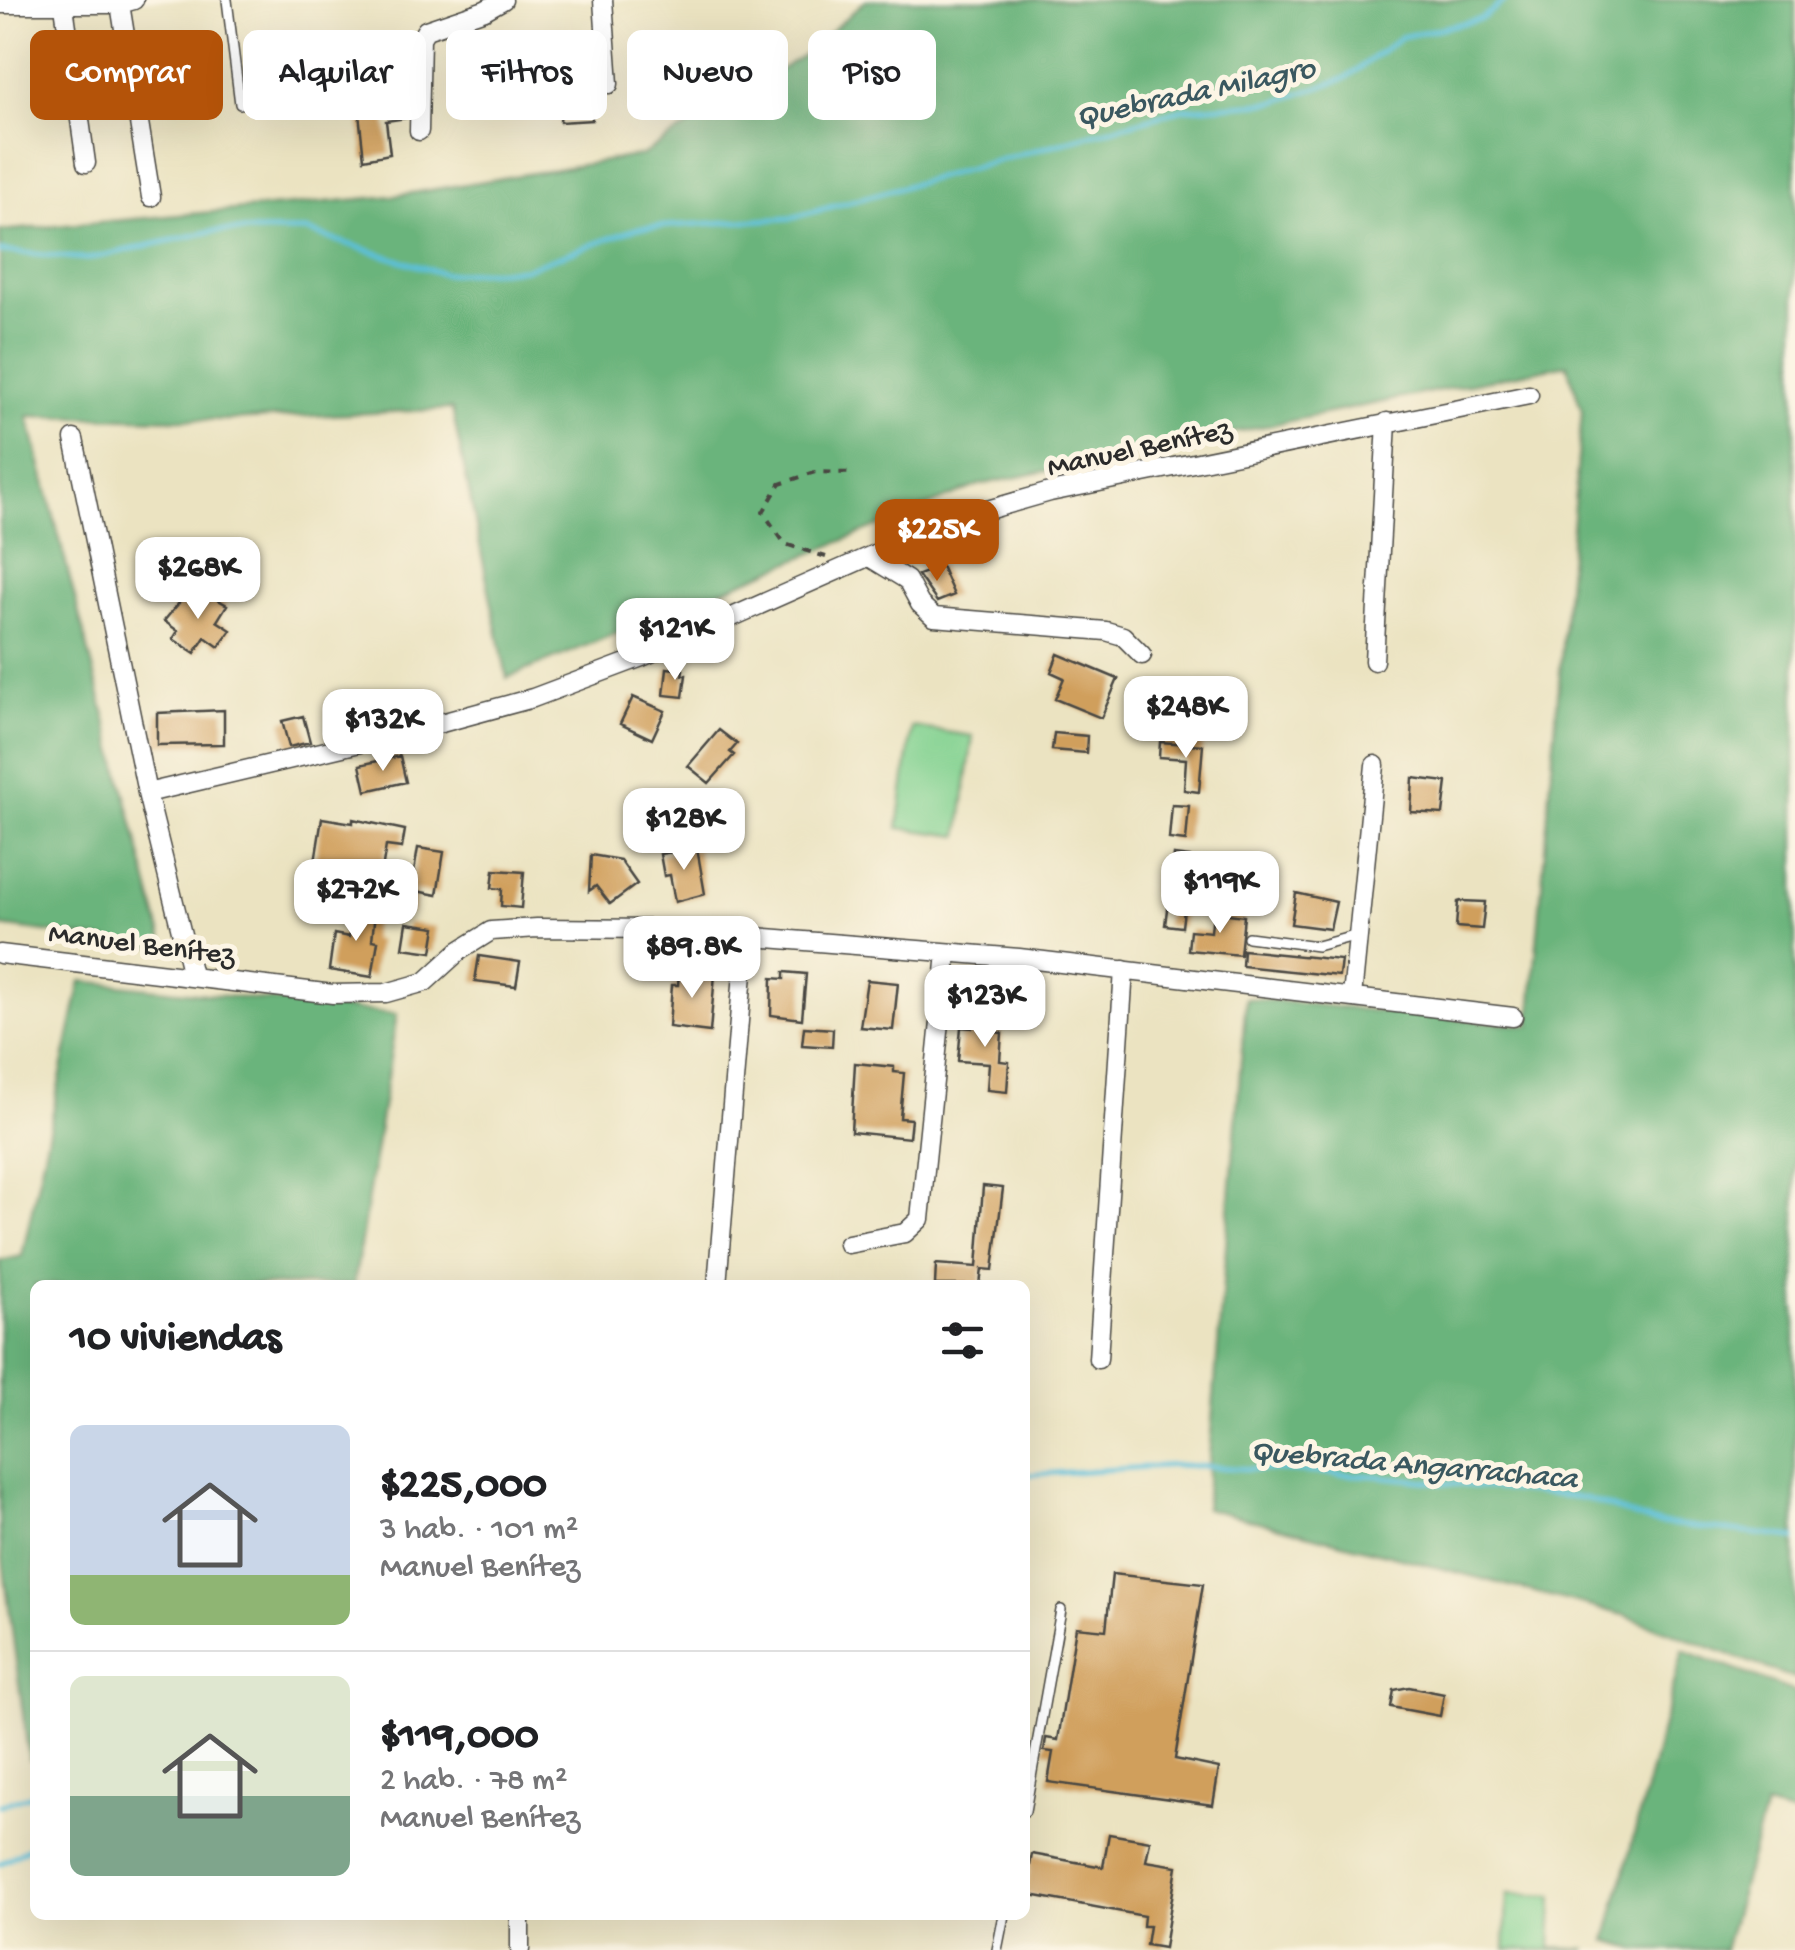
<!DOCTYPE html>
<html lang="es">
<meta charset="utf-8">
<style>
body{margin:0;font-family:"Gochi Hand",sans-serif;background:#f6f6f6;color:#202124;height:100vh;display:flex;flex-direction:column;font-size:38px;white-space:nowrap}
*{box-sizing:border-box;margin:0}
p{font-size:32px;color:#757577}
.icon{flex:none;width:55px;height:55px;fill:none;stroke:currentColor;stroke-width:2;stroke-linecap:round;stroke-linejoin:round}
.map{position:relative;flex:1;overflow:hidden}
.side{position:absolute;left:30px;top:1280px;width:1000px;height:640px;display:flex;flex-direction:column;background:#fff;border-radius:15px;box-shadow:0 10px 40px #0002}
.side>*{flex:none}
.banner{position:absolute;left:30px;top:30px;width:1000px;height:90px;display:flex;gap:20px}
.price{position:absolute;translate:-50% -85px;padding:0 22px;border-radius:20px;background:#fff;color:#222;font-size:32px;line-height:65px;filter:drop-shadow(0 2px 5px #0008)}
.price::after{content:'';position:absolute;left:50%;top:60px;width:30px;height:22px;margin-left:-15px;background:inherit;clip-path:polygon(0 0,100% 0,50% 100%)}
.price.on{background:#b45309;color:#fff}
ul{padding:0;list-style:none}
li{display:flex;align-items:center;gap:30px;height:250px;padding:0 40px}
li+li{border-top:2px solid #e0e0e0}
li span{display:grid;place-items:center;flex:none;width:280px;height:200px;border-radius:15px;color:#555}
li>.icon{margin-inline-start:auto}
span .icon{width:120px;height:120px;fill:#fffc;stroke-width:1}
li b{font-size:42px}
h2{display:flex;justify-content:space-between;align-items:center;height:120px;padding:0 40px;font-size:42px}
.tag{padding:0 35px;border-radius:15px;background:#fff;box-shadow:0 10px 40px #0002;font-size:35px;line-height:90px}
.tag.on{background:#b45309;color:#fff}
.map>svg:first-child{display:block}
.green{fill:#83d291;stroke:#577e5e;stroke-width:2.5}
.forest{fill:#6ab47b;stroke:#4a7053;stroke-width:2.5}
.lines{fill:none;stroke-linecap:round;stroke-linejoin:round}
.stream{stroke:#5cc0da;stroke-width:5}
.building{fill:#d09f5b}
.lane-casing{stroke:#484742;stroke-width:12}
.street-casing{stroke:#484742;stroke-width:21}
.path{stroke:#484742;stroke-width:4;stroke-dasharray:8 8;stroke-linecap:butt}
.lane{stroke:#fff;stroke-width:9}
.street{stroke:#fff;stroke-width:18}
.labels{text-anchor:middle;stroke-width:10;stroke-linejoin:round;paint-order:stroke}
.street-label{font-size:30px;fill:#2b2b2b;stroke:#fcf5e5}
.water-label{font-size:32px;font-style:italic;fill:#3a5860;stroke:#fcf5e5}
</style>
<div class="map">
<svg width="1795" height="1950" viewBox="0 0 1795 1950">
<rect width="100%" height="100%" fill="#fcf5e5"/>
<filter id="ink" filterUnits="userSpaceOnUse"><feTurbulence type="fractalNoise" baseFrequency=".01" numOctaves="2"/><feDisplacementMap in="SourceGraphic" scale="20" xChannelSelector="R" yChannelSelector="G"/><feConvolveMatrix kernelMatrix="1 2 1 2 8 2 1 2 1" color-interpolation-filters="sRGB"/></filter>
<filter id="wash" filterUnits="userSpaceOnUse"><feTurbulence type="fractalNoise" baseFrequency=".0048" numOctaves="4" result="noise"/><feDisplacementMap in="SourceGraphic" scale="40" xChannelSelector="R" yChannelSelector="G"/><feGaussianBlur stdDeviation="2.25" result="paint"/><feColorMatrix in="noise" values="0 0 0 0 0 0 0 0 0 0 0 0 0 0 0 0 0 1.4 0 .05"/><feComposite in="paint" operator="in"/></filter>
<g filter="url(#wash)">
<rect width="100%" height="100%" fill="#ebe3c1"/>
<path class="green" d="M912,727L973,736L959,836L898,828Z
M1507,1894L1553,1896L1551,1948L1588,1950H1505Z"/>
<path class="forest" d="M866,0H1795V1679L1624,1615L1205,1508L1246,998L1530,1026L1582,411L1567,364L979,485L507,678L452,409L227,420L28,416L165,948L0,926V231L394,196L642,155L807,53Z
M81,981L397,1014L354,1285H35V1759L29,1760L0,1538V1261L22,1256Z
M1683,1650L1795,1692V1815L1765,1807L1724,1950H1639L1606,1941Z"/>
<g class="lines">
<path class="stream" d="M0,251L88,259L213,231H306L444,274L524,269L638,228L791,218L1183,109L1276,102L1346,78L1401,37L1481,19L1506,0
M1025,1475L1179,1465L1376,1476L1585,1498L1651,1522L1795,1538
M0,1805L35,1794
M0,1864L35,1844"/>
</g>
<g id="blocks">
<path class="building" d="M565,58L595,59V98H591L592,120L560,122Z
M408,75L407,118L386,121L390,154L364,159L356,86L388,83V78Z
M941,566L954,595L937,602L918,575Z
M206,593L227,605L217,621L231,630L219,647L205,637L195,653L173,639L178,631L164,621L184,597L197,605Z
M1058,654L1118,679L1101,718L1055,699L1064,678L1051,672Z
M667,668L683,670L682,675H686L683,697L664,695Z
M633,697L665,711L652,739L620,724Z
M224,710V744L157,745V713Z
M303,716L310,742L289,747L282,721Z
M719,730L737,744L730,752L734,755L709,783L688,766Z
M1054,733L1087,736L1086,753L1052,750Z
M1160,742L1203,745L1199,792L1184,790L1186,759L1159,757Z
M400,756L406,782L366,791L360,765Z
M1413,778L1447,782L1443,814L1411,812Z
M1172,805L1189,806L1186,841L1169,839Z
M322,818L353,823V819L405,830L402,848L386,846L381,877L357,873V868L315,862Z
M418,848L444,852L437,895L411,890Z
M697,848L705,894L675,902L670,875L664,876L660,854Z
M591,855L620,860L637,884L610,904L596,886L589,891Z
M1174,855L1190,857L1182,927L1165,925Z
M494,870L524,872L521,908L501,906L502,889L492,888Z
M384,888L416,893L412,913L381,908Z
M1296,893L1336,902L1330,929L1291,924Z
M1461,901L1485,902L1482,929L1456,927L1458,902Z
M353,902L376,904L372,940L378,941L372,977L329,970L334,934L349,937Z
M1213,912L1244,916L1240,955L1188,950L1190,930L1211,932Z
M407,923L436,927L432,952L403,948Z
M1243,950L1341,960L1339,976L1242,966Z
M479,956L520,962L516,986L475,981Z
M679,970L715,974L710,1032L669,1027L672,985H678Z
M784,972L806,974L802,1019L771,1015L772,978L784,979Z
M867,980L898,983L893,1030L860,1027Z
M973,1011L994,1013L993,1032L1002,1033L1000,1061L1009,1062L1007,1092L987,1090L989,1063L958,1061L961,1027L972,1028Z
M804,1027L833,1029L832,1047L802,1045Z
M855,1063L894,1067V1072L904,1073L900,1118L911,1119L909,1138L851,1132Z
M983,1186L1003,1188L993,1270L982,1269L980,1285H935L936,1264L977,1267Z
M1112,1574L1203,1584L1175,1759L1219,1768L1213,1805L1048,1782L1053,1752L1044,1751L1046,1738L1058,1740L1076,1627L1106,1630Z
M1409,1687L1444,1694L1440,1716L1391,1707L1394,1690Z
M1109,1834L1150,1841L1146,1861L1177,1866L1164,1948L1146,1945L1149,1926H1143L1144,1916L1025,1894L1032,1854L1103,1867Z"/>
</g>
</g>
<g filter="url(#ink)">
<use href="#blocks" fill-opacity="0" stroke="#484742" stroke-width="2.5"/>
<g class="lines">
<g class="lane-casing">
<path id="lane" d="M227,0L240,104
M1248,937L1317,946L1358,935
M1025,1811L1061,1610
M997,1950L1004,1915"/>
</g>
<g class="street-casing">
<path id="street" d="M603,0L609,84
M0,4H120L134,0
M120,4L151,197
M64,6L86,163
M419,131L421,38L426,30L485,10L503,0
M74,439L147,793L192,975
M871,558L907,580L920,604L934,617L1106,631L1123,636L1142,655
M1374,661L1387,422
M147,793L419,729L533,698L642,657L949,521L1050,492L1529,395
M0,954L333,994L386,993L425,982L459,951L491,931L537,928L654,929L1019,958L1513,1017
M1352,997L1375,765
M848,1244L905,1233L920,1219L947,953
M717,1285L746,937
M1098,1359L1124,970
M520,1950V1915"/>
</g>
<path class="path" d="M826,557L785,544L763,512L780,484L815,472L853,473"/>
<use href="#lane" class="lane"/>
<use href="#street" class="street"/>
</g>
</g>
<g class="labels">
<g class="street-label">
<text transform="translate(1139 446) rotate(-12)" y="10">Manuel Benítez</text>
<text transform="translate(142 942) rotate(7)" y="10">Manuel Benítez</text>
</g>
<g class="water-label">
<text transform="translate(1195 90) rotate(-12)" y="11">Quebrada Milagro</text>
<text transform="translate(1414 1462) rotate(5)" y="11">Quebrada Angarrachaca</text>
</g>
</g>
</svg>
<b class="price on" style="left:937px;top:584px">$225K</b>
<b class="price" style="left:198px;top:622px">$268K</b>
<b class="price" style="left:675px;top:683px">$121K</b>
<b class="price" style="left:1186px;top:761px">$248K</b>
<b class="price" style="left:383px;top:774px">$132K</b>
<b class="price" style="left:684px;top:873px">$128K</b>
<b class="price" style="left:1220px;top:936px">$119K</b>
<b class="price" style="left:356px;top:944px">$272K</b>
<b class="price" style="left:692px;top:1001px">$89.8K</b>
<b class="price" style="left:985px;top:1050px">$123K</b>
<div class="banner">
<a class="tag on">Comprar</a>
<a class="tag">Alquilar</a>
<a class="tag">Filtros</a>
<a class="tag">Nuevo</a>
<a class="tag">Piso</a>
</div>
<section class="side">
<h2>10 viviendas<svg class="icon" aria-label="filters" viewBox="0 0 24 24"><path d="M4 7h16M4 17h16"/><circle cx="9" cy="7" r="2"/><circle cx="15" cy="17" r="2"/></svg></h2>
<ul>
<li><span style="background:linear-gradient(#c9d6e8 75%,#8fb573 0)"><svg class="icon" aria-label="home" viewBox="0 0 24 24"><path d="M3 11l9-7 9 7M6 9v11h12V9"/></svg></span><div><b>$225,000</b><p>3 hab. · 101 m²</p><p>Manuel Benítez</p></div></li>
<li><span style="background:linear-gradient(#dfe7d0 60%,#7fa58c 0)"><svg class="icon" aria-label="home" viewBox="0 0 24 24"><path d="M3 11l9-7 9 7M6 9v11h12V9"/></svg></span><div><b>$119,000</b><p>2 hab. · 78 m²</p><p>Manuel Benítez</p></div></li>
</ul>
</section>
</div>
